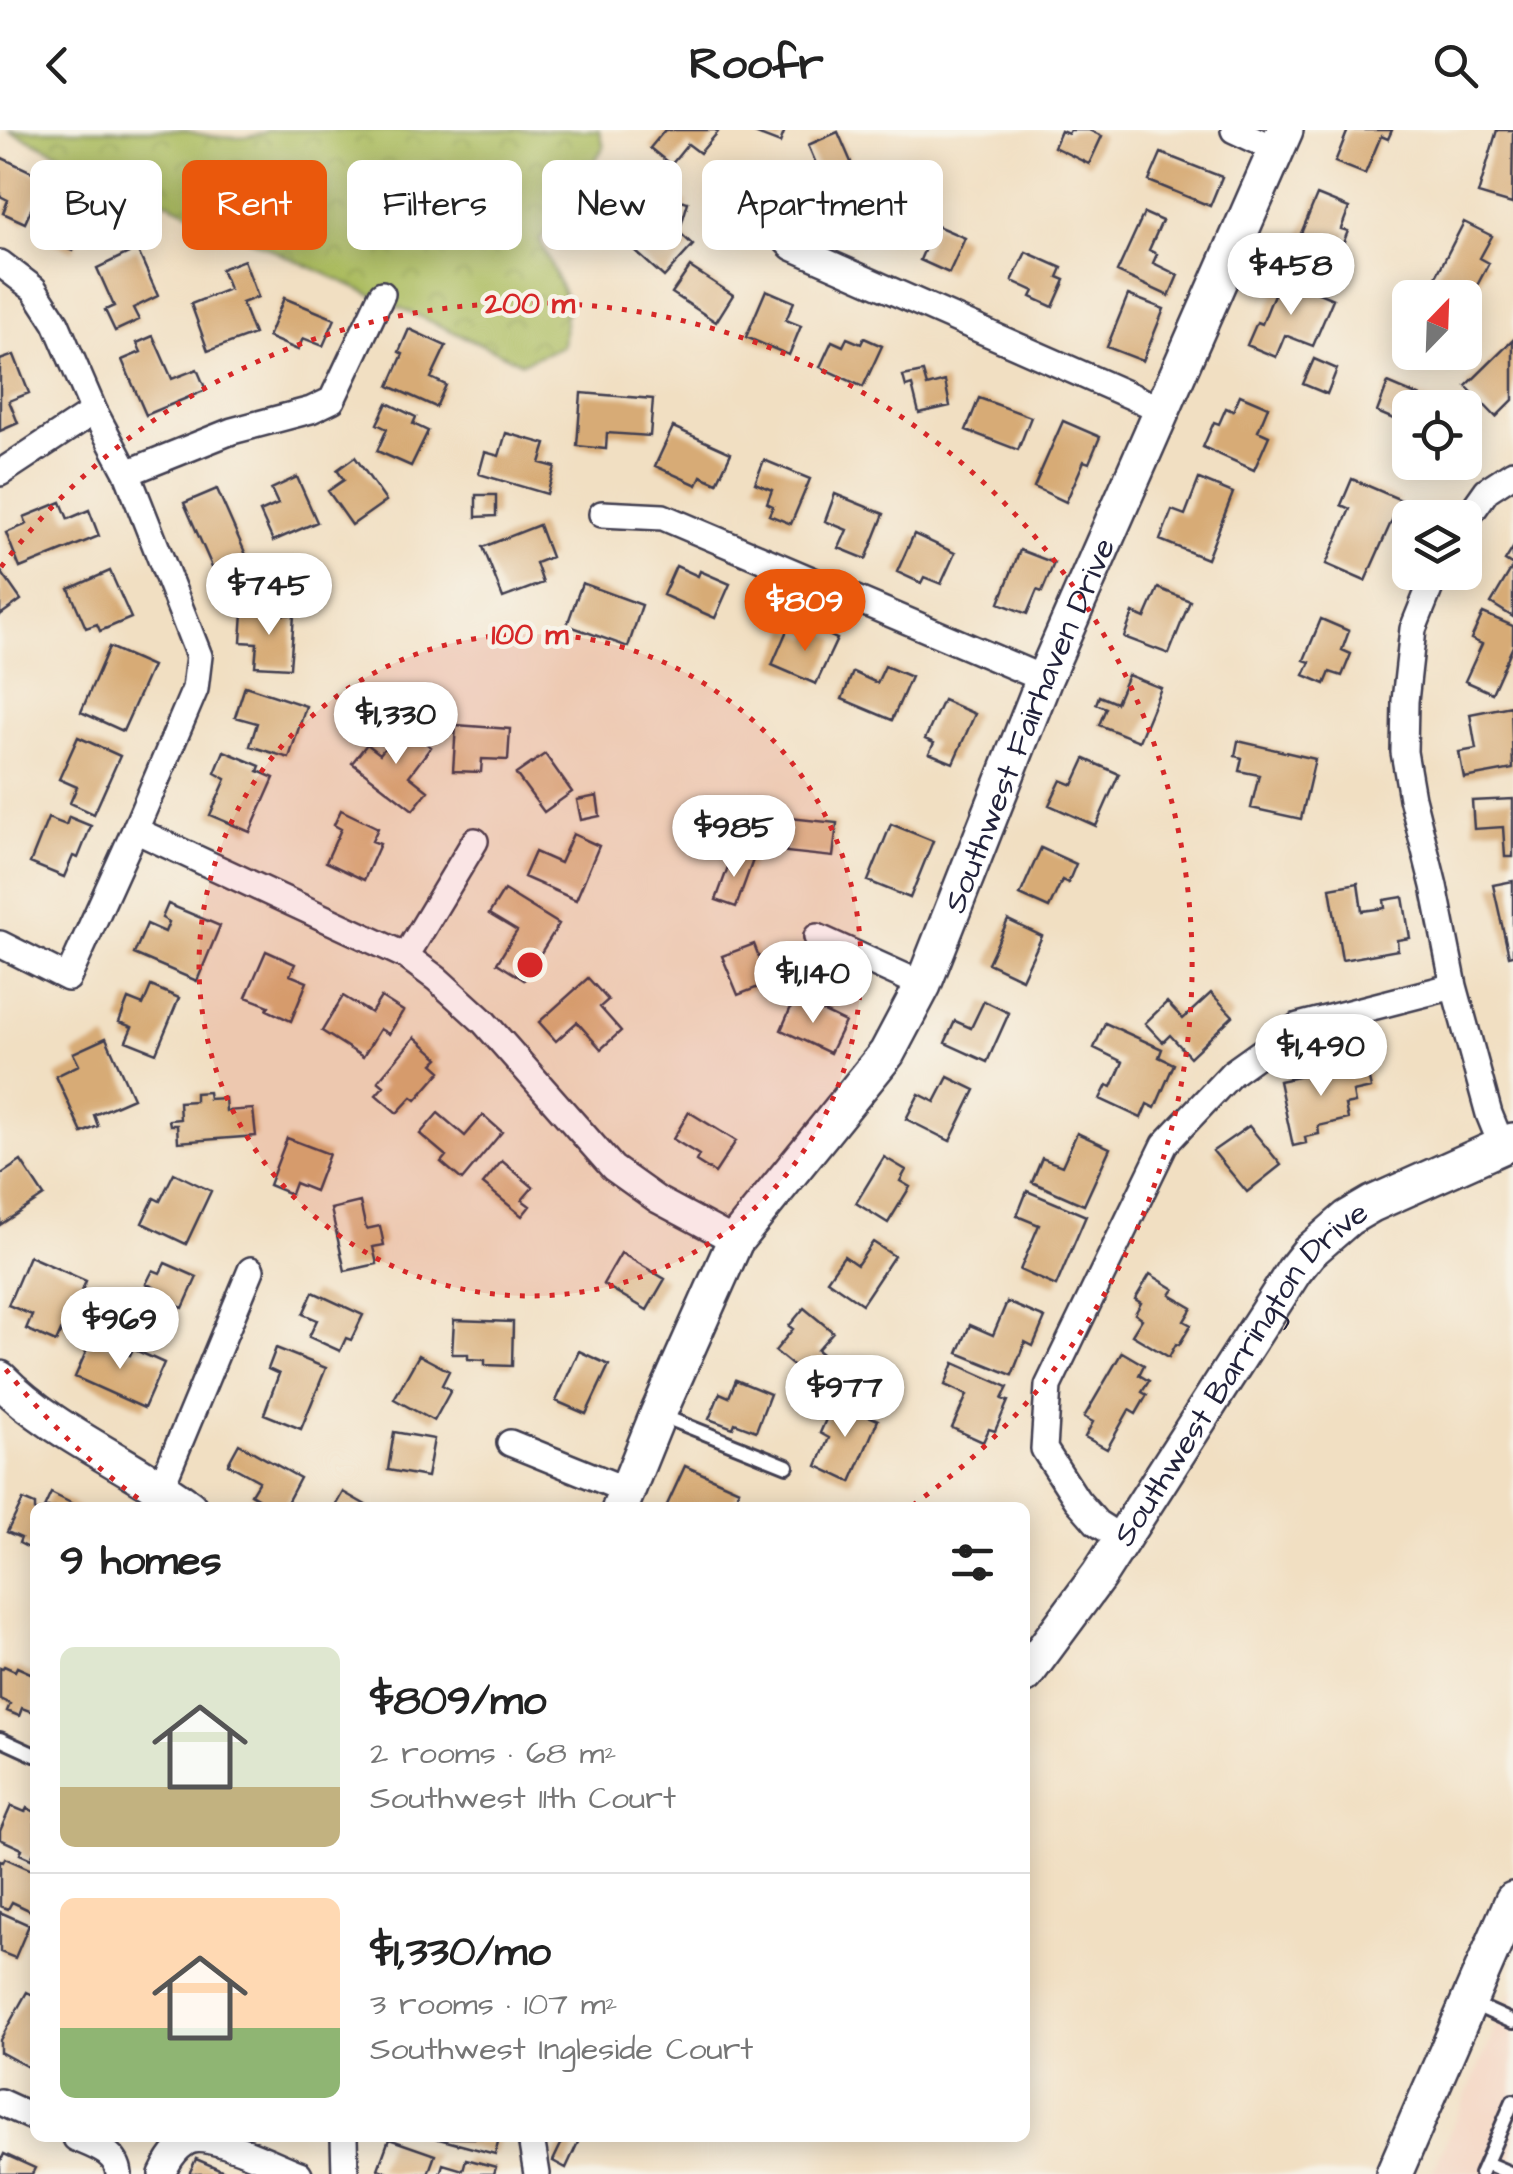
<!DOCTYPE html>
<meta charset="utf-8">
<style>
body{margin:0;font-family:"Architects Daughter",sans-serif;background:#f6f6f6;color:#222;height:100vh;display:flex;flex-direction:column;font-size:38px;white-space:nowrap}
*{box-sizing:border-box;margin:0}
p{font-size:32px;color:#767676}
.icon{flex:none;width:55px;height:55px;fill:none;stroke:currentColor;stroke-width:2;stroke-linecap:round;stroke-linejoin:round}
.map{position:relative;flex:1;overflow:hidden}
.sheet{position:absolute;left:30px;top:1372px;width:1000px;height:640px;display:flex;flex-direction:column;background:#fff;border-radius:15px;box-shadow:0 5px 25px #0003}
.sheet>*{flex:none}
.guide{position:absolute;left:30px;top:30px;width:1000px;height:90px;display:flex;gap:20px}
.needle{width:65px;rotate:23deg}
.buttons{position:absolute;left:1392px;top:150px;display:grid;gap:20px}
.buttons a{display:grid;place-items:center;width:90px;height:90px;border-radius:15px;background:#fff;box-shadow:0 5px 25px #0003;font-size:50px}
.price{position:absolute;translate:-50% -85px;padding:0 22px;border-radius:35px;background:#fff;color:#222;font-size:32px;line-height:65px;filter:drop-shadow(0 2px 5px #0008)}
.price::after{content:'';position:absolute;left:50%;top:60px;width:30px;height:22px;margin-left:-15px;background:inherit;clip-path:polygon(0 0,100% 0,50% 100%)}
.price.on{background:#ea580c;color:#fff}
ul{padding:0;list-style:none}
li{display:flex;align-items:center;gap:30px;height:250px;padding:0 30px}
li+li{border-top:2px solid #e0e0e0}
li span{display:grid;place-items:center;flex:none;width:280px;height:200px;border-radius:15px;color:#555}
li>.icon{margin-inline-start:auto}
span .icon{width:120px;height:120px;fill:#fffc;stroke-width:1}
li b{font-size:42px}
h2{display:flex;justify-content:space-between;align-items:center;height:120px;padding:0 30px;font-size:42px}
.chip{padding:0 35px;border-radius:15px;background:#fff;box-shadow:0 5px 25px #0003;font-size:35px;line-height:90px}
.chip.on{background:#ea580c;color:#fff}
header{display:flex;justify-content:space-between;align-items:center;height:130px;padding:0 30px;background:#fff;font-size:45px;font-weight:700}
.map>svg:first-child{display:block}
.built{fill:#f4d3c0}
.park{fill:url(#park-crowns);stroke:#666f4d;stroke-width:2.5}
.building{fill:#d7ab76}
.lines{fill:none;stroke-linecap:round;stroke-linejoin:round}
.lane-casing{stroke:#413e4f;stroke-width:18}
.street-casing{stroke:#413e4f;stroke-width:30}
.secondary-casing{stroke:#413e4f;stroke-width:40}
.lane{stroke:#fff;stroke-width:12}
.street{stroke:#fff;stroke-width:25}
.secondary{stroke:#fff;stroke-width:35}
.ring{fill:none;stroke:#d62828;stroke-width:5;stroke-dasharray:5 10}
.labels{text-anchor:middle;stroke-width:9;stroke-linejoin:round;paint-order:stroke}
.street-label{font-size:32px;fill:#22223b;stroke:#f7f3e8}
.centre{fill:#d62828;stroke:#f7f3e8;stroke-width:5}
.ring-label{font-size:30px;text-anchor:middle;font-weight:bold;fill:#d62828;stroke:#f7f3e8;stroke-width:9;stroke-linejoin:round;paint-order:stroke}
</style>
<header><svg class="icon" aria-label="back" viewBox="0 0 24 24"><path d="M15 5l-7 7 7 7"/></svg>Roofr<svg class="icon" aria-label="search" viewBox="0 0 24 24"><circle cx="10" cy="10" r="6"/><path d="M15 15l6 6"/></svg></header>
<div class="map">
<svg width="1513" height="2044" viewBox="0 0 1513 2044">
<defs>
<pattern id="park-crowns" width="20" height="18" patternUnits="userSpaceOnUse" patternTransform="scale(2.5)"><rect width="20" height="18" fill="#abbc5f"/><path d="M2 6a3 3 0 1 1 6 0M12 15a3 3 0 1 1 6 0" fill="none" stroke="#93a153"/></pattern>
</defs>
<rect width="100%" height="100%" fill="#f7f3e8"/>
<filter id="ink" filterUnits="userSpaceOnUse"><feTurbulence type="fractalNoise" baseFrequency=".01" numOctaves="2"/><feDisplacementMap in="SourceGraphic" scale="20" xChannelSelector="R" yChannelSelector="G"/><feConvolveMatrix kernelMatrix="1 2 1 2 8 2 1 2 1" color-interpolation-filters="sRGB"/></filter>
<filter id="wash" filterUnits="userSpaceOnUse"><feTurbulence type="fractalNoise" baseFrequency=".0048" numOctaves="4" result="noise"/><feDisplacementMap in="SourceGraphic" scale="40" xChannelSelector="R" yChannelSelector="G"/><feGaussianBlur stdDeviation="2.25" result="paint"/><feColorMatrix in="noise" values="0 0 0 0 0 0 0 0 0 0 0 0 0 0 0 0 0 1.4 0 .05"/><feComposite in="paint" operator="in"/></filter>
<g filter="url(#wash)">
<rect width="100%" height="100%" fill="#f1dfc2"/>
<path class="built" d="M1513,1858V2044H1432Z"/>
<path class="park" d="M8,0H182C206,6 247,14 268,0H599L604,17L540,110L567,171L563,216L522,233Z"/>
<g id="blocks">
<path class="building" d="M665,0H715L718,2L700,23L688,14L671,35L650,18Z
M756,0H785L780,13L754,3Z
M1070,0H1089L1102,6L1089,34L1054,17L1061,1L1068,4Z
M1348,0H1392L1388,9L1381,6L1365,44L1335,32Z
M1497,0H1513L1512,74L1478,64Z
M838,2L857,46L827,59L808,15Z
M1161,23L1222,47L1210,76L1149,51Z
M0,27L45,48L25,93L3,83L8,70L0,66Z
M62,45L113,66L95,110L80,104L73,121L36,106Z
M870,55L911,78L891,113L870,101L874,94L854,82Z
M641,59L688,72L680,99L666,95L661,101L671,110L679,102L693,115L664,147L634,120L625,117Z
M1317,65L1349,78L1341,99L1348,101L1327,153L1287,137Z
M1144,83L1162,91L1149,120L1157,124L1153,133L1178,145L1169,166L1117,142Z
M1464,92L1492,106L1480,128L1489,133L1465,178V168H1425Z
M935,95L965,108L949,143L920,130Z
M137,119L158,166L133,178L139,190L115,201L105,180L114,176L97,138Z
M1026,122L1062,138L1058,147L1065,150L1053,177L1031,167L1034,161L1012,151Z
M244,130L258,167L242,173L254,204L208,221L191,174L229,159L221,139Z
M690,137L733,165L716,192L672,163Z
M1281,147L1333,169L1313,216L1285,205L1276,227L1247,215L1257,192L1262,194Z
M766,160L794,172L786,190L801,196L789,225L746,207Z
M1128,165L1164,179L1143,231L1107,217Z
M284,168L335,189L323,216L303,208L298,220L268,207Z
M409,199L446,216L431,248L446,255L436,277L389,256L403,224L399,222Z
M153,206L172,249L197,239L206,260L146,285L122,230L141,222L137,213Z
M847,208L861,214L864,208L882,216L863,257L820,237L832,211L843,216Z
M1513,210V270L1496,287L1466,256Z
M14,225L29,263L9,271L18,293L0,301V230Z
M1314,229L1337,239L1327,264L1303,254Z
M923,242L927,256L945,251L950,276L919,283L912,255L906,257L903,246Z
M1388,253L1445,277V278H1410V296L1377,282Z
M581,263L653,269L650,306L607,303L606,319L577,316Z
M1240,265L1268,277L1258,301L1269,306L1254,340L1203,317L1214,292L1219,294L1226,278L1233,281Z
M979,268L1031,287L1018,320L966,300Z
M387,273L416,287L413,294L428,301L411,336L377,321L387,299L377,294Z
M1063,291L1100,307L1089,333L1084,331L1066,372L1034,357Z
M673,297L731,323L717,353L701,346L697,355L655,336Z
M506,303L546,314L540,333L555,337L547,364L479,344L485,322L499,326Z
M355,327L386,371L352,395L328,361L344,350L337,340Z
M764,330L810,349L791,394L769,385L773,376L767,373L772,360L755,353Z
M297,347L317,392L273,411L260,382L278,374L271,359Z
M1199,349L1233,363L1207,429L1160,410L1172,380L1185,385Z
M1352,349L1401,370L1365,451L1326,434L1350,379L1341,375Z
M217,359L247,427L214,441L184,373Z
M835,364L884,384L866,429L839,418L847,400L825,391Z
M476,365H496V386L476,387Z
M61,372L68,389L89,380L99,406L20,438L6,403L27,394L24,387Z
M539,395L551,427L536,433L543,453L503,468L483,417Z
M914,404L955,423L941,454L924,447L921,453L897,442Z
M1513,418V487L1491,473L1513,436L1505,431Z
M1020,420L1054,433L1042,462L1037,460L1027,484L999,473Z
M676,436L698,446L700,441L730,454L715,488L663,465Z
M0,440L21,470L0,485Z
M110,441L131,488L100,501L97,494L86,498L69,459Z
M582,453L642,475L628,517L567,495Z
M1158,458L1190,471L1169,524L1124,507L1133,483L1145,488Z
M243,482L294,485L290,538L255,536L257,513L241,512Z
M1483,483L1513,496V516L1492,563L1465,551L1482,514L1471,509Z
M1321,489L1349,501L1342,520L1351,524L1342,546L1330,542L1325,554L1304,545L1310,532L1304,530Z
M788,498L809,508L814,498L837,509L816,554L772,535Z
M109,517L152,536L123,601L81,582Z
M885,536L911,547L892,590L842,569L853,542L877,553Z
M1128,545L1161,558L1139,611L1099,595L1106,578L1096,574L1099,566L1116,573Z
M245,556L306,576L289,628L250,616L257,593L235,587Z
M943,570L975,584L953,633L929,623L934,613L925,609Z
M1511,576L1513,639L1464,648L1459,622L1476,619L1470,584Z
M456,595L510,599L508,630L482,629L481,642L453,641Z
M410,601L431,617L409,646L428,661L413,680L352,633L367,614L380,624L395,605L403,611Z
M78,607L120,626L94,684L70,673L77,657L59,649Z
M1238,611L1315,629L1301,689L1251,678L1259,645L1239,641L1242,628L1235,626Z
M224,621L260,636L258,641L274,648L250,702L210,685L226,649L215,643Z
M545,624L572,662L544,682L516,644Z
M1085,629L1119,644L1096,696L1049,675L1061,650L1073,655Z
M597,666L600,686L581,690L577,670Z
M1513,669V727H1505L1503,697L1474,699L1472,671Z
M341,680L378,698L372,711L380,714L364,750L326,732L341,699L334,695Z
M69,687L91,696L78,728L73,726L64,747L30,733L48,688L66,695Z
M790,688L837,693L833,727L786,722Z
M891,694L933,711L910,768L868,751Z
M573,704L599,716L576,770L524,747L535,722L560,733Z
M1041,718L1076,734L1068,753L1062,750L1049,778L1020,765Z
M733,723L753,730L736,777L716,770Z
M1513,751V825L1509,826L1493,755Z
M1358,753L1362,781L1385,778L1384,770L1403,767L1410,808L1397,810L1398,820L1342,830L1330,758Z
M504,760L559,794L524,850L497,833L517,801L489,784Z
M168,774L220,796L197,851L134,824L147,794L165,802L169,792L162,788Z
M1008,790L1042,806L1022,849L988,833Z
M754,814L769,853L738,865L722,826Z
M266,821L295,834L290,845L307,852L291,891L267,880L269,876L246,867Z
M588,848L608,870L600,877L621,901L601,919L577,892L556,911L539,892Z
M151,856L179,868L156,923L126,911L132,897L119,892L128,869L143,875Z
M1211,863L1233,886L1190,927L1170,905L1163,912L1145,893L1167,872L1183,889Z
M343,866L371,883L381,867L403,881L389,904L380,899L363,927L322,901Z
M795,868L845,892L830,923L781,900Z
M984,871L1009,883L987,932L945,913L955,891L971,898Z
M1105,893L1162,919L1159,927L1174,934L1155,978L1147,974L1141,988L1100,969L1107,955L1112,957L1123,932L1094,918Z
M415,907L439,928L433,934L441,941L416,970L412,967L397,983L376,965L384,956L378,951Z
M106,908L133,968L94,985L98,996L82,1003L56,946L79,935L73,923Z
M1365,932L1371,958L1353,962L1355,973L1345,975L1348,989L1318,996L1319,1004L1305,1007L1306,1013L1293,1016L1279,951L1307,945V948L1325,944L1324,941Z
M948,947L975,960L950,1011L906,989L919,964L935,972Z
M208,962L209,969L225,968L226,981L253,979L256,1006L178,1012L177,995H170L169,990L180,989L179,972L195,971V963Z
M689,982L736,1011L715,1043L696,1031L699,1025L673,1009Z
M438,983L465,1006L483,985L502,1002L462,1050L441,1032L446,1026L420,1004Z
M1249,996L1281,1035L1247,1062L1213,1021Z
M1077,1003L1110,1018L1084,1075L1032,1052L1042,1028L1062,1036Z
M287,1008L329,1024L315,1061L295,1053L291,1064L269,1055Z
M884,1027L906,1040L900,1051L910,1057L888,1093L856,1073Z
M21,1031L44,1066L0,1095V1045Z
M502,1031L533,1057L522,1070L530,1076L522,1086L483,1054Z
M174,1043L211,1061L186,1114L142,1093L154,1068L160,1071Z
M1027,1061L1086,1086L1056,1156L1020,1140L1039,1095L1017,1086Z
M360,1072L366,1099L380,1096L384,1115L373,1117L377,1134L345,1141L331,1079Z
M873,1112L894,1126L862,1174L827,1150L844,1126L857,1135Z
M621,1123L665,1149L647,1180L603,1154Z
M29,1126L86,1151L79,1168L76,1167L56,1212L26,1199L32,1185L8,1175Z
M165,1133L197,1147L183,1178L172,1174L160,1199L133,1187L143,1166L148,1169L154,1157L146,1154L153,1140L160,1143Z
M1150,1144L1174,1159L1170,1165L1192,1178L1184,1191L1191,1195L1179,1215L1176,1214L1169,1227L1132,1205L1142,1189L1135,1184L1141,1173L1135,1169Z
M313,1162L363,1185L351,1210L346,1208L340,1221L309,1207L317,1190L303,1184Z
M1007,1172L1045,1188L1033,1216L1025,1212L1012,1245L958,1223L970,1195L993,1205Z
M804,1178L833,1202L817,1220L826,1227L808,1248L775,1221L793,1199L789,1196Z
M454,1190L513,1192L512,1236L485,1235V1230L468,1229V1224H452Z
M92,1208L130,1225L133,1219L164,1233L144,1278L75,1247Z
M276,1218L326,1238L301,1299L264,1284L279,1244L268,1239Z
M579,1221L609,1235L586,1284L556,1271Z
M1122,1222L1144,1235L1139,1245L1149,1251L1142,1262L1147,1265L1136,1284L1129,1280L1107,1319L1085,1307L1093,1292L1084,1287Z
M419,1225L449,1241L442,1255L451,1260L434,1291L394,1269Z
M954,1233L1008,1257L1002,1269L1008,1271L995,1301L989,1299L983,1312L952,1298L967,1265L945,1255Z
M736,1250L770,1264L756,1301L735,1293L733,1298L709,1289L720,1263L729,1267Z
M834,1271L878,1290L851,1352L817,1336L829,1308L820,1303Z
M394,1302L434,1309L427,1347L388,1340Z
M239,1314L300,1348L284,1378H274L251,1364L259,1351L228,1334Z
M685,1336L739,1360L731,1378H673L667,1375Z
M343,1362L371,1378H334Z
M51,1363L81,1378H44Z
M23,1370L35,1375V1421L19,1413L21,1408L7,1402Z
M4,1536L15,1541L17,1537L35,1545V1583L22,1578L19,1586L7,1581L10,1574L0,1569V1538L2,1539Z
M11,1676L25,1682L27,1678L35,1682V1720L31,1729L20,1724L22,1719L0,1709V1701Z
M5,1728L34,1741L33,1782L12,1772L8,1779L0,1776V1731L3,1732Z
M0,1782L29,1795L15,1828L0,1822Z
M27,1862L35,1866V1941L0,1922V1910Z
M435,2008H499L495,2024Z
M564,2008H580L566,2038L553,2031Z
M389,2009L435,2025L428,2044H391L378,2039Z
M4,2024L35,2038L32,2044H0V2033Z
M196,2029L231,2044H189Z
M466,2029L496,2037L494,2044H440L443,2034L463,2040Z"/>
</g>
</g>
<g filter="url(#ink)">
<use href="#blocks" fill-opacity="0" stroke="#413e4f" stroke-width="2.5"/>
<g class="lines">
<g class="lane-casing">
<path id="lane" d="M660,1285L787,1336
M0,1609L35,1625
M1471,1873L1513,1892
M1486,2033L1512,2044
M1481,2044L1513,1971"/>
</g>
<g class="street-casing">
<path id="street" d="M1234,0L1277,20
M756,80L792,117L1163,280
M0,133L34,159L56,193L94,281L127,343L199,526L195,559L135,700L68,848L0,814
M0,343L94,281
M127,343L232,301L311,280L332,270L382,164
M602,384L663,387L1044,549
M1465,391L1487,360L1513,343
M1436,442L1413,499L1405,571L1404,622L1412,668L1434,756L1454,856L1489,984L1502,1016
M135,700L406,826L437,849L484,892L613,1038L658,1070L735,1111
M817,807L923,855
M406,826L475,711
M510,1313L626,1360
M161,1357L251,1140
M1122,1409L1097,1393L1077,1370L1044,1319L1048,1256L1165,1014L1232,943L1298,896L1454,856
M0,1972L35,1988
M76,2008C94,2016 117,2022 119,2044
M344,2008L345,2044
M531,2008L537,2044
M162,2044C168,2031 178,2014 193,2010C215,2005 276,2035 299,2044"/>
</g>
<g class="secondary-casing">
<g id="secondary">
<path d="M0,1249C53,1303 128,1332 189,1378"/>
<path id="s1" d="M620,1378L658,1284L735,1111L887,923L923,855L1044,549L1285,0"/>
<path id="s2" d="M1025,1545L1099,1445L1294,1141L1309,1122L1348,1088L1372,1074L1513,1011"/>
<path d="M1394,2044L1513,1770"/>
</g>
</g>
<use href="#lane" class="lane"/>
<use href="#street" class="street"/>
<use href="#secondary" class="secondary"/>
</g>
</g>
<circle cx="530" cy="835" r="331" fill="#d62828" fill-opacity=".12"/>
<g class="ring">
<circle cx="530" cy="835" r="331"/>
<path d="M150 1377A662 662 0 0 1 1 1233M1 437A662 662 0 1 1 910 1377"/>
</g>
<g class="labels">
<g class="street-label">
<text dy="11" stroke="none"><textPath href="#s1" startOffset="890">Southwest Fairhaven Drive</textPath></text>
<text dy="11" stroke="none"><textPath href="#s2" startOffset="372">Southwest Barrington Drive</textPath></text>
</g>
</g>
<circle cx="530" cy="835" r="15" class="centre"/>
<g class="ring-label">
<text x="530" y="183">200 m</text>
<text x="530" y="514">100 m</text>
</g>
</svg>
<div class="buttons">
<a><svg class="needle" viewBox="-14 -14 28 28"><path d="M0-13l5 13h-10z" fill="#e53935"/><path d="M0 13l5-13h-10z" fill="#767676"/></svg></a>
<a><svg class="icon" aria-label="locate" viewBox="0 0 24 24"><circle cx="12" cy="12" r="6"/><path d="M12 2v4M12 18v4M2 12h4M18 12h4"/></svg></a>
<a><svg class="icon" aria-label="layers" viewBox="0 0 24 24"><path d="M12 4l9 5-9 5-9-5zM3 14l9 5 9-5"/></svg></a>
</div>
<b class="price" style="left:1291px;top:188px">$458</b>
<b class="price" style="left:269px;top:508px">$745</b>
<b class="price on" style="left:805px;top:524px">$809</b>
<b class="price" style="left:396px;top:637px">$1,330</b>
<b class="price" style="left:734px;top:750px">$985</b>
<b class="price" style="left:813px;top:896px">$1,140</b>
<b class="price" style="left:1321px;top:969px">$1,490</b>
<b class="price" style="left:120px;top:1242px">$969</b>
<b class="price" style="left:845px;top:1310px">$977</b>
<div class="guide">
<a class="chip">Buy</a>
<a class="chip on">Rent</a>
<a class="chip">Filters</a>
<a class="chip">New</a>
<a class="chip">Apartment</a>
</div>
<section class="sheet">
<h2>9 homes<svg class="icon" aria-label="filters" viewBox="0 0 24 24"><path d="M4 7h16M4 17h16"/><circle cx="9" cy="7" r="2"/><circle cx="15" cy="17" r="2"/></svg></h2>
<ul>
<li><span style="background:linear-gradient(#dfe7d0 70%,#c2b280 0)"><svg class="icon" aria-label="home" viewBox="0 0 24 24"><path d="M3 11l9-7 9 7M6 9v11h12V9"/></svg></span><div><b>$809/mo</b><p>2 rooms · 68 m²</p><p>Southwest 11th Court</p></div></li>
<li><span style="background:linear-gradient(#ffd9b3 65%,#8fb573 0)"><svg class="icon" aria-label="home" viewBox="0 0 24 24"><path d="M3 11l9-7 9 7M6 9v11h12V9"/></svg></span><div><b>$1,330/mo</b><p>3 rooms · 107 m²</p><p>Southwest Ingleside Court</p></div></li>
</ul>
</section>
</div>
